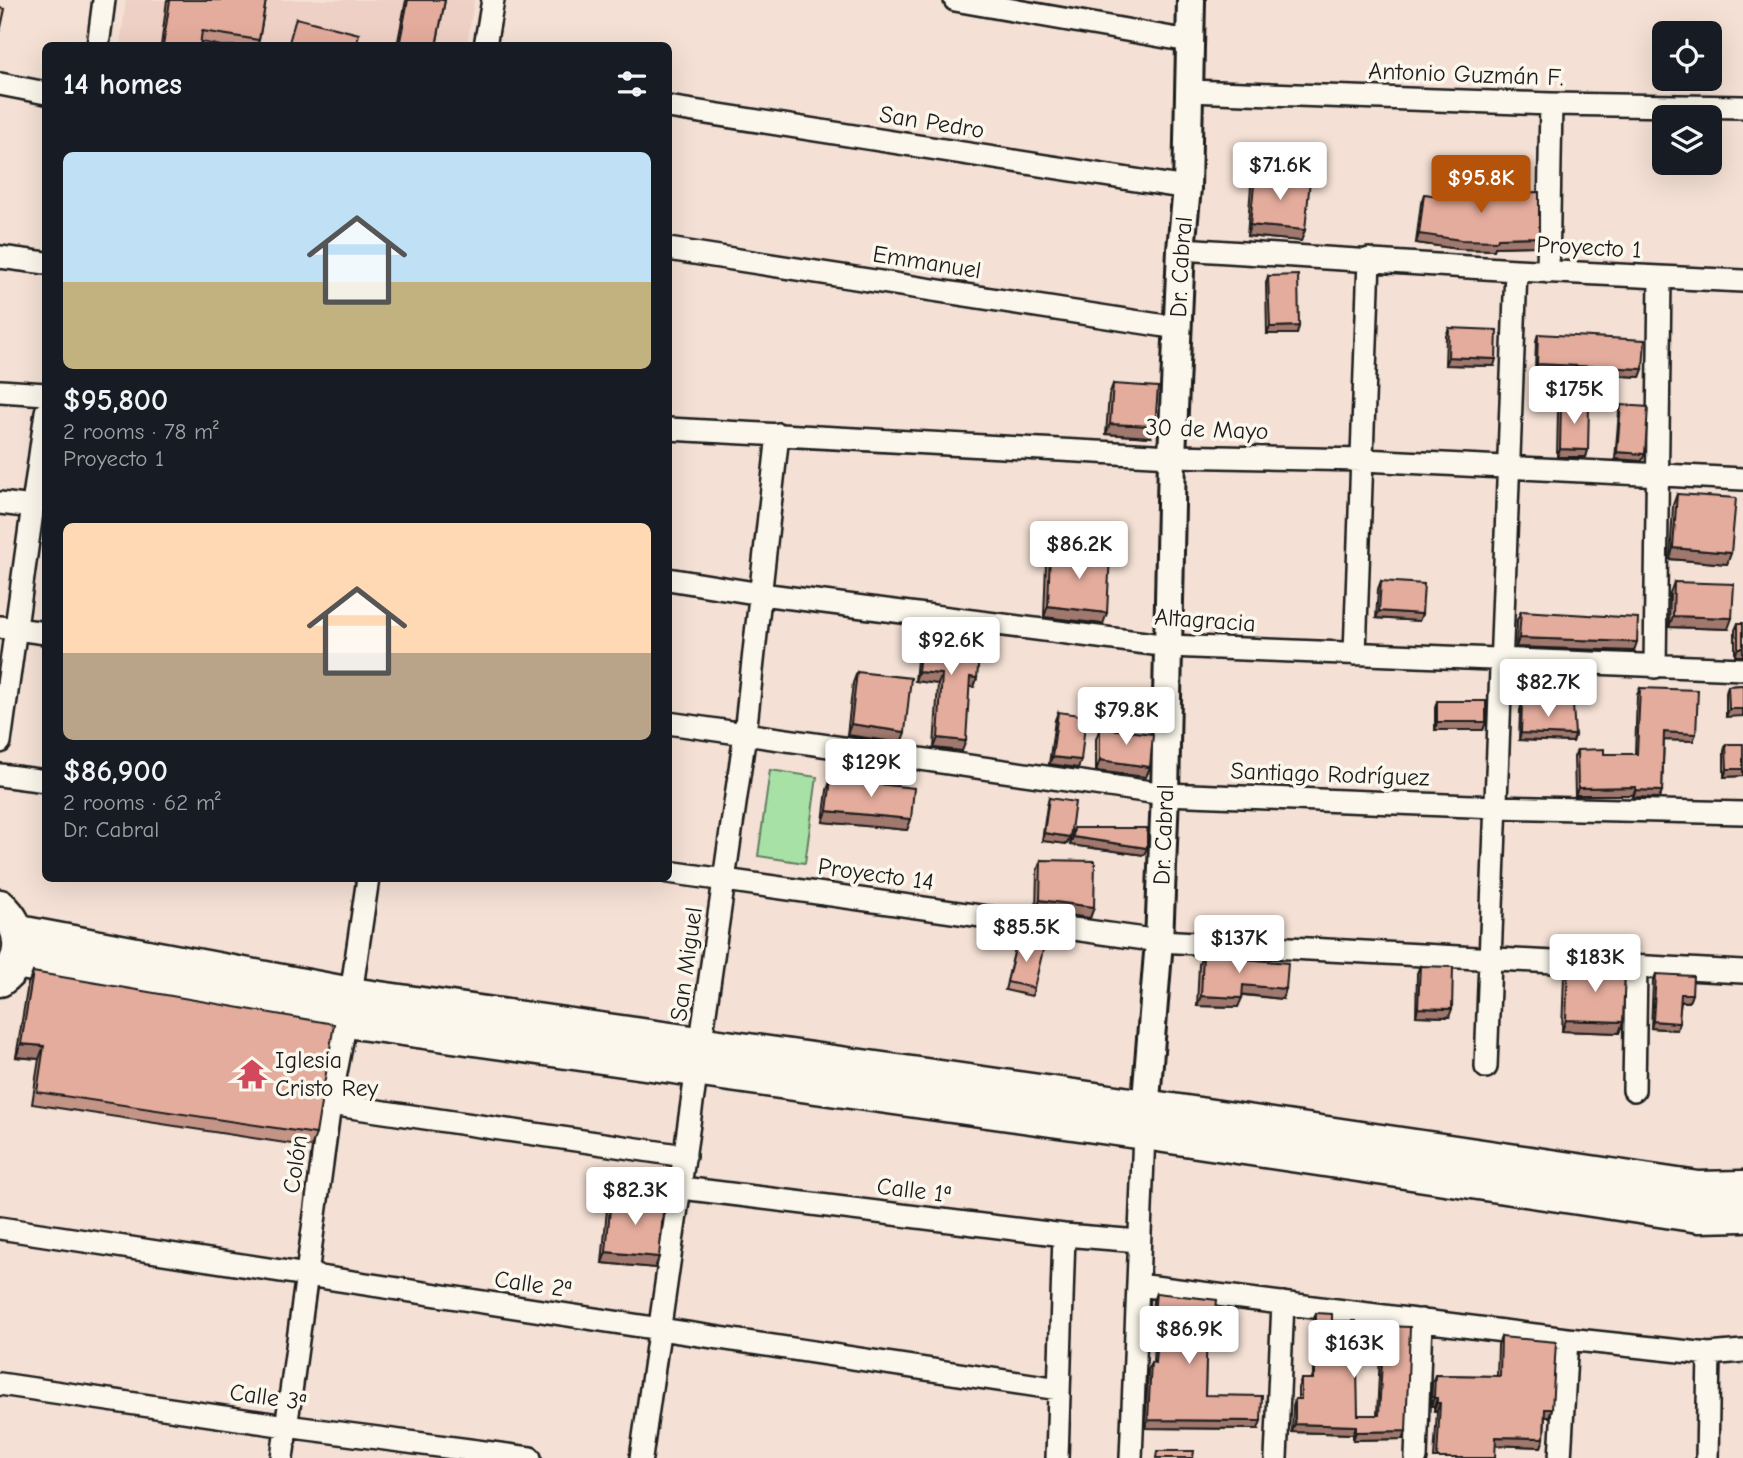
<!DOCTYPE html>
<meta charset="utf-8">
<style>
body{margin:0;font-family:"Comic Neue",sans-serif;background:#20242c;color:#f1f3f6;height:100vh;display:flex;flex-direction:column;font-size:26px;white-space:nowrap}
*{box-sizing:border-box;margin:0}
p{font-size:23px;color:#9ea1a6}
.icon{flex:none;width:38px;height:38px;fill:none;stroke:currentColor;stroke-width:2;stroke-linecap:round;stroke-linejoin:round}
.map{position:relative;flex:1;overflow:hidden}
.panel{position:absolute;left:42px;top:42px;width:630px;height:840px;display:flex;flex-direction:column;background:#171b24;border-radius:10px;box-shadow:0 7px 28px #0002}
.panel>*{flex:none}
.buttons{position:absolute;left:1652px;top:21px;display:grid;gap:14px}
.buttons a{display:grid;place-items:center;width:70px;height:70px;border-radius:10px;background:#171b24;box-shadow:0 7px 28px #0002;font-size:35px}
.price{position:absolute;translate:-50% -60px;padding:0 16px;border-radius:7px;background:#fff;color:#222;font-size:23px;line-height:46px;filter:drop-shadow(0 2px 4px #0008)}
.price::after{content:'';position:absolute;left:50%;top:42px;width:21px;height:16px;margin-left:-10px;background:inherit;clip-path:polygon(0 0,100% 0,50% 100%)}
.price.active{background:#b45309;color:#fff}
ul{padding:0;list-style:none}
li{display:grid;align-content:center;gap:14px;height:371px;padding:0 21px}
li span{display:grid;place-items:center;height:217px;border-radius:10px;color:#555}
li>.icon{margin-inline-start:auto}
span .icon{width:126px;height:126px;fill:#fffc;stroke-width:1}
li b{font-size:30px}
h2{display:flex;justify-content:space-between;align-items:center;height:84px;padding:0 21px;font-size:30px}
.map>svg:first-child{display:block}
.built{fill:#efd0c4}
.pitch{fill:#a7e1a6;stroke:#627e61;stroke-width:2}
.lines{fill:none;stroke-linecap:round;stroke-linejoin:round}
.minor-casing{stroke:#1c1c1c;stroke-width:26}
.tertiary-casing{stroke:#1c1c1c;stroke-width:32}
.primary-casing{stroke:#1c1c1c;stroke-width:37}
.minor{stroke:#fbf7ec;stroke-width:21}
.tertiary{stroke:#fbf7ec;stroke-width:26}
.primary{stroke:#fbf7ec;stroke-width:32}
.wall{fill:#c49487;stroke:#1c1c1c;stroke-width:2}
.shaded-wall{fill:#a0786e;stroke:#1c1c1c;stroke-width:2}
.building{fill:#e4ac9d;stroke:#1c1c1c;stroke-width:2}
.labels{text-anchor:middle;stroke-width:7;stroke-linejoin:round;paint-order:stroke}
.street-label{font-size:24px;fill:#1c1c1c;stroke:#fbf7ec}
.poi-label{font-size:24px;fill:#1c1c1c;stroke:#fbf7ec;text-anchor:start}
</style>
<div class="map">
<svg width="1743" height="1458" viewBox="0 0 1743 1458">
<rect width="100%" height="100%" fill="#f4e0d4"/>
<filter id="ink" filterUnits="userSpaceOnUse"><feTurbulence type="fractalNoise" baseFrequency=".0143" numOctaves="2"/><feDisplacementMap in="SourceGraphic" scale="14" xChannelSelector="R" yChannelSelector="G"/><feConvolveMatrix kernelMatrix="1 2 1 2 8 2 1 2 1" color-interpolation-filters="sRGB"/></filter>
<g filter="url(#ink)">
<path class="built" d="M126,0H474L467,45L120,46Z"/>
<path class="pitch" d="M770,770L817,777L805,863L758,856Z"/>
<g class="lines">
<g class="minor-casing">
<path id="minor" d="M955,0L1189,41
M98,46L104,0
M485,46L493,0
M0,84L46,93
M1188,91L1551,104L1743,107
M668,107L1187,188
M668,249L1178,328
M1181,249L1516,270L1743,281
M0,257L46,263
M1548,272L1551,104
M0,391L46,394
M668,429L1172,456L1363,460L1743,479
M0,503L33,507
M668,579L761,594L1169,646L1743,669
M0,627L46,633
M1355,654L1369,259
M1655,667L1660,277
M668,723L1165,794L1497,807L1743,813
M0,742L46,412
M0,775L46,781
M668,872L1159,941L1743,972
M1486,1067L1516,270
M1634,1090L1636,966
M330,1104L685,1156
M682,1188L1064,1235L1139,1241
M0,1228C353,1285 706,1335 1059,1389
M1138,1285L1567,1339L1709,1354L1743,1351
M0,1384L286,1426L530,1458
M282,1458L330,1104L351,994L368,878
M641,1458L745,734L778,434
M1057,1458L1064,1235
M1131,1458L1144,1133
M1276,1458L1283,1303
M1416,1458L1421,1320
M1560,1458L1567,1339
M1707,1458L1709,1354"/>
</g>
<g class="tertiary-casing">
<g id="tertiary">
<path id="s1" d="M1144,1124L1159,941L1165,794L1172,456L1181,249L1187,188L1191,0"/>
</g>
</g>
<g class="primary-casing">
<path id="primary" d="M0,906C23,926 28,961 0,980
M19,932L351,994L1145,1106L1698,1188L1743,1187
M16,962L346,1021L1144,1133L1699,1216L1743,1215"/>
</g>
<use href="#minor" class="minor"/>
<use href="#tertiary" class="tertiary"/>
<use href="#primary" class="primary"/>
</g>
<path class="wall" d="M167,0H266L259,40L257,46H221L201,42L200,46H161Z
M406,0H445L436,46H397Z
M1255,175L1305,230L1301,241L1247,236L1251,186Z
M1464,187L1500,193L1539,237L1535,246L1495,247L1494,250L1458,249L1416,243L1421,203L1424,194L1460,199Z
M1268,276L1299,326L1297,334H1267L1266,283Z
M1449,328L1494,366L1445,365L1446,336Z
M1538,334L1643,369L1640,377L1535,371L1536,341Z
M1113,384L1151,437L1106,434L1109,395Z
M1561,402L1588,450L1586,457H1557L1558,410Z
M1621,405L1642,461L1615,459L1619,412Z
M1677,494L1731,553L1727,564L1670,559L1673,505Z
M1050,552L1103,624L1044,617L1046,563Z
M1381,581L1422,614L1419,621L1376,618L1378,589Z
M1674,582L1728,629L1669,627L1670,593Z
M1521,611L1634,651L1516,647L1517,620Z
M1738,623H1743V656H1735V630Z
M922,631L977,678L974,687H969L962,751L934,748L938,684L915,681L919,640Z
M857,672L905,732L901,743L847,735L853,683Z
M1743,685L1726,717V693L1728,686Z
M1640,688L1693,741L1664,740L1662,791L1659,798L1633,797V795H1575L1574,757L1577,750L1604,754H1635L1637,695Z
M1437,701L1486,722L1483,730H1435V708Z
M1522,703L1575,735L1573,742L1519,740L1520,710Z
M1058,712L1081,760L1078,768L1049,764L1055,720Z
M1100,728L1150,767L1146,777L1096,771V739Z
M1726,744H1743V776L1724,777V751Z
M831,779L911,819L907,830L823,822L827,790Z
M1049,798L1070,837L1067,844L1042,841L1047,806Z
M1074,828L1144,855L1070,845L1071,835Z
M1041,860L1094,907L1090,918L1036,911L1037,871Z
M1017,941L1034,988L1032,996L1005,990Z
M1203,954L1244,959L1282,999L1242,995L1238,1007L1197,1006L1199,964Z
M1568,965L1623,1022L1619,1033L1562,1031L1564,976Z
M1420,966L1449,1017L1416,1016L1417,973Z
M33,972L316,1134L311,1147L32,1104L39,1059L16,1057L28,984Z
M1656,974L1692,994L1689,1002H1681L1677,1030L1651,1028L1653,981Z
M611,1198L659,1257L655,1268L602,1263L607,1209Z
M1156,1293L1211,1336H1206L1205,1395L1258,1429L1145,1428L1148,1370L1151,1362H1153L1155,1330H1150L1153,1301Z
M1316,1313L1332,1321L1358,1415H1377L1381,1334L1384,1326L1406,1431L1403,1439L1353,1440V1434L1292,1432L1293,1407L1295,1399H1298V1388L1301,1379H1311L1313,1376V1321Z
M1501,1337L1549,1417H1545L1544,1438L1541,1447L1495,1445V1458H1434L1437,1411H1434V1406H1431L1432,1383L1435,1375L1497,1376L1498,1345Z"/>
<path class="shaded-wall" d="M1250,225L1305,230L1301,241L1247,236Z
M1419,234L1498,238L1539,237L1535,246L1495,247L1494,250L1458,249L1416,243Z
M1299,326L1297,334H1267L1270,327Z
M1448,357L1496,359L1494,366L1445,365Z
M1537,364L1643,369L1640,377L1535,371Z
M1110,424L1155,426L1151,437L1106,434Z
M1560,449L1588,450L1586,457H1557Z
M1617,452L1645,454L1642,461L1615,459Z
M1673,548L1731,553L1727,564L1670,559Z
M1048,606L1107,613L1103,624L1044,617Z
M1379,611L1422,614L1419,621L1376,618Z
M1673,616L1732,618L1728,629L1669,627Z
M1519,638L1637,642L1634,651L1516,647Z
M1738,648H1743V656H1735Z
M918,672L942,674L938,684L915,681Z
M970,677L977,678L974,687H966Z
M1729,709H1743V716L1726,717Z
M1437,722H1486L1483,730H1435Z
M851,724L905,732L901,743L847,735Z
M1664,732L1696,734L1693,741L1662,740Z
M1521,733L1575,735L1573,742L1519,740Z
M938,738L966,741L962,751L934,748Z
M1052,757L1081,760L1078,768L1049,764Z
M1100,760L1150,767L1146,777L1096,771Z
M1727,769H1743V776L1724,777Z
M1636,787L1633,795H1575L1578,788Z
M1636,790L1662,791L1659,798L1633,797Z
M827,811L911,819L907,830L823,822Z
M1044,833L1070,837L1067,844L1042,841Z
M1073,837L1147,848L1144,855L1070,845Z
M1040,900L1094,907L1090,918L1036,911Z
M1243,985L1286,989L1282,999L1239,994Z
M1681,994H1692L1689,1002L1678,1001Z
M1201,996L1242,998L1238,1007L1197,1006Z
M1418,1008L1452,1009L1449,1017L1416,1016Z
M1566,1020L1623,1022L1619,1033L1562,1031Z
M1653,1021L1679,1023L1677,1030L1651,1028Z
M21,1044L44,1046L39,1059L16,1057Z
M606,1252L659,1257L655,1268L602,1263Z
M1153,1322H1158L1155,1330H1150Z
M1207,1327L1214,1328L1211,1336H1204Z
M1434,1398H1437L1434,1406H1431Z
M1437,1403H1440L1437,1411H1434Z
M1545,1409H1552L1549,1417H1542Z
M1148,1420L1261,1421L1258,1429L1145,1428Z
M1295,1424L1356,1426L1353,1434L1292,1432Z
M1406,1431L1403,1439L1353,1440L1356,1432Z
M1496,1437L1544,1438L1541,1447L1493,1445Z"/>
<path class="building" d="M170,0H266L259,40L202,31L200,46H163Z
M408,0H445L436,46H399Z
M0,8L5,9L0,32Z
M296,18L359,34L356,46H288Z
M1255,175L1310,180L1305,230L1250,225Z
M1464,187L1500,188V193L1539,192V237L1498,238L1497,241L1461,240L1419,234L1424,194L1463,199Z
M1298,275L1299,326L1270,327L1268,276Z
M1449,328L1497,330L1496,359L1448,357Z
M1538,334L1645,340L1643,369L1537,364Z
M1113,384L1158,387L1155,426L1110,424Z
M1561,402L1589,403L1588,450L1560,449Z
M1621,405L1648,407L1645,454L1617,452Z
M1677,494L1736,498L1731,553L1673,548Z
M1050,552L1110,554L1107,613L1048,606Z
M1381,581L1424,584L1422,614L1379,611Z
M1674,582L1734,584L1732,618L1673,616Z
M1521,611L1638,618L1637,642L1519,638Z
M1738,623H1743V648H1738Z
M922,631L981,637L977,678L970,677L966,741L938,738L942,674L918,672Z
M857,672L911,678L905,732L851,724Z
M1743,685V709H1729L1728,686Z
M1640,688L1698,690L1696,734L1664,732L1662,791L1636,790V787L1578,788L1577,750L1604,749V754H1637Z
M1437,701H1486V722H1437Z
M1522,703L1573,705L1575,735L1521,733Z
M1058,712L1086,716L1081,760L1052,757Z
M1100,728L1153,734L1150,767L1100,760Z
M1726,744H1743V769H1727Z
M831,779L914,788L911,819L827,811Z
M1049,798L1075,802L1070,837L1044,833Z
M1074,828H1147V848L1073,837Z
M1041,860L1095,861L1094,907L1040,900Z
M1017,941L1044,946L1034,988L1007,982Z
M1203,954L1244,956V959L1288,963L1286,989L1243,985L1242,998L1201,996Z
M1568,965L1625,968L1623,1022L1566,1020Z
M1420,966L1453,967L1452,1009L1418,1008Z
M33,972L334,1024L316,1134L37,1092L44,1046L21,1044Z
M1656,974L1693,976L1692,994H1681L1679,1023L1653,1021Z
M611,1198L664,1202L659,1257L606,1252Z
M1156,1293L1217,1300L1214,1328L1207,1327L1205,1395L1262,1396L1261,1421L1148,1420L1151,1362L1155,1363L1158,1322H1153Z
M1316,1313L1332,1314V1321H1356L1358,1415H1379L1384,1326L1410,1327L1406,1431L1356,1432V1426L1295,1424V1399H1301V1379H1313V1375H1315Z
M1501,1337L1556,1342L1552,1409H1545L1544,1438L1496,1437L1495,1458H1437L1440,1403H1437V1398H1434L1435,1375L1500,1376Z
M1157,1451H1194L1193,1458H1156Z"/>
</g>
<defs>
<g id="temple-bare" transform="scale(2.415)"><path d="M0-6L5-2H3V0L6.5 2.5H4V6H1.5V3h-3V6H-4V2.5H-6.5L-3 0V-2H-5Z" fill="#d1495b" stroke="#fbf7ec" stroke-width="2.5" paint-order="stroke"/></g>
</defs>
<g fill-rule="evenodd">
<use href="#temple-bare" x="252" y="1074"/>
</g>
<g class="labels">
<g class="street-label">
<text transform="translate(1466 74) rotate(2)" y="8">Antonio Guzmán F.</text>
<text transform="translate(932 122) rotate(9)" y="8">San Pedro</text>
<text transform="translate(1589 247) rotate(3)" y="8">Proyecto 1</text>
<text transform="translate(927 262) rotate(9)" y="8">Emmanuel</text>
<text dy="8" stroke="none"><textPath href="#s1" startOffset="858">Dr. Cabral</textPath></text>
<text transform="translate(1207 429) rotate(2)" y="8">30 de Mayo</text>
<text transform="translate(1205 620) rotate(4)" y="8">Altagracia</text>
<text transform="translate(1330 774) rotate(2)" y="8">Santiago Rodríguez</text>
<text dy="8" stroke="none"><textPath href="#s1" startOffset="290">Dr. Cabral</textPath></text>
<text transform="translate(876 874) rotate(8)" y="8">Proyecto 14</text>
<text transform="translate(686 964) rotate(-82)" y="8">San Miguel</text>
<text transform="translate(295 1164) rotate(-82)" y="8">Colón</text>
<text transform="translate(914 1190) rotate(7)" y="8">Calle 1ª</text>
<text transform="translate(533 1284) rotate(8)" y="8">Calle 2ª</text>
<text transform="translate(268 1397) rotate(8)" y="8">Calle 3ª</text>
</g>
<g class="poi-label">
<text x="275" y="1068">Iglesia<tspan x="275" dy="28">Cristo Rey</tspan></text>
</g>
</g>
</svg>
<div class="buttons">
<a><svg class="icon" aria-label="locate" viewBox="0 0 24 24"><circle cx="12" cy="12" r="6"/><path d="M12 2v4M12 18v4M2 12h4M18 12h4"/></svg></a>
<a><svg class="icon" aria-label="layers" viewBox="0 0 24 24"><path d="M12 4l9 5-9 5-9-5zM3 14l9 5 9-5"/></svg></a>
</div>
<b class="price" style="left:1280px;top:202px">$71.6K</b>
<b class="price active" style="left:1481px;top:215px">$95.8K</b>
<b class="price" style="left:1574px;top:426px">$175K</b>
<b class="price" style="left:1079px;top:581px">$86.2K</b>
<b class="price" style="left:951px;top:677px">$92.6K</b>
<b class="price" style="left:1548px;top:719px">$82.7K</b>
<b class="price" style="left:1126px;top:747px">$79.8K</b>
<b class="price" style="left:871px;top:799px">$129K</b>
<b class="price" style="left:1026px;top:964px">$85.5K</b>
<b class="price" style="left:1239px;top:975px">$137K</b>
<b class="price" style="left:1595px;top:994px">$183K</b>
<b class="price" style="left:635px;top:1227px">$82.3K</b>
<b class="price" style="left:1189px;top:1366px">$86.9K</b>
<b class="price" style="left:1354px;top:1380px">$163K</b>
<section class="panel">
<h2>14 homes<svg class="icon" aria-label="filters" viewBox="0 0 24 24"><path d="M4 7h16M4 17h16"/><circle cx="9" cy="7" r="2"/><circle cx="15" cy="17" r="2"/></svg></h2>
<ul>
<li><span style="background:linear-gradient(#bfe0f5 60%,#c2b280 0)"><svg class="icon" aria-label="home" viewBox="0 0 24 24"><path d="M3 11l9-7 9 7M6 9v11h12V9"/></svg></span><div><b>$95,800</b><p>2 rooms · 78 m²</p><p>Proyecto 1</p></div></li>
<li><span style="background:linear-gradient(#ffd9b3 60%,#b9a48a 0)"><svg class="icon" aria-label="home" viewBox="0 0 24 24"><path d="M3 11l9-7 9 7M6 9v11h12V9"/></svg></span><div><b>$86,900</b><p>2 rooms · 62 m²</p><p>Dr. Cabral</p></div></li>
</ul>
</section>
</div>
